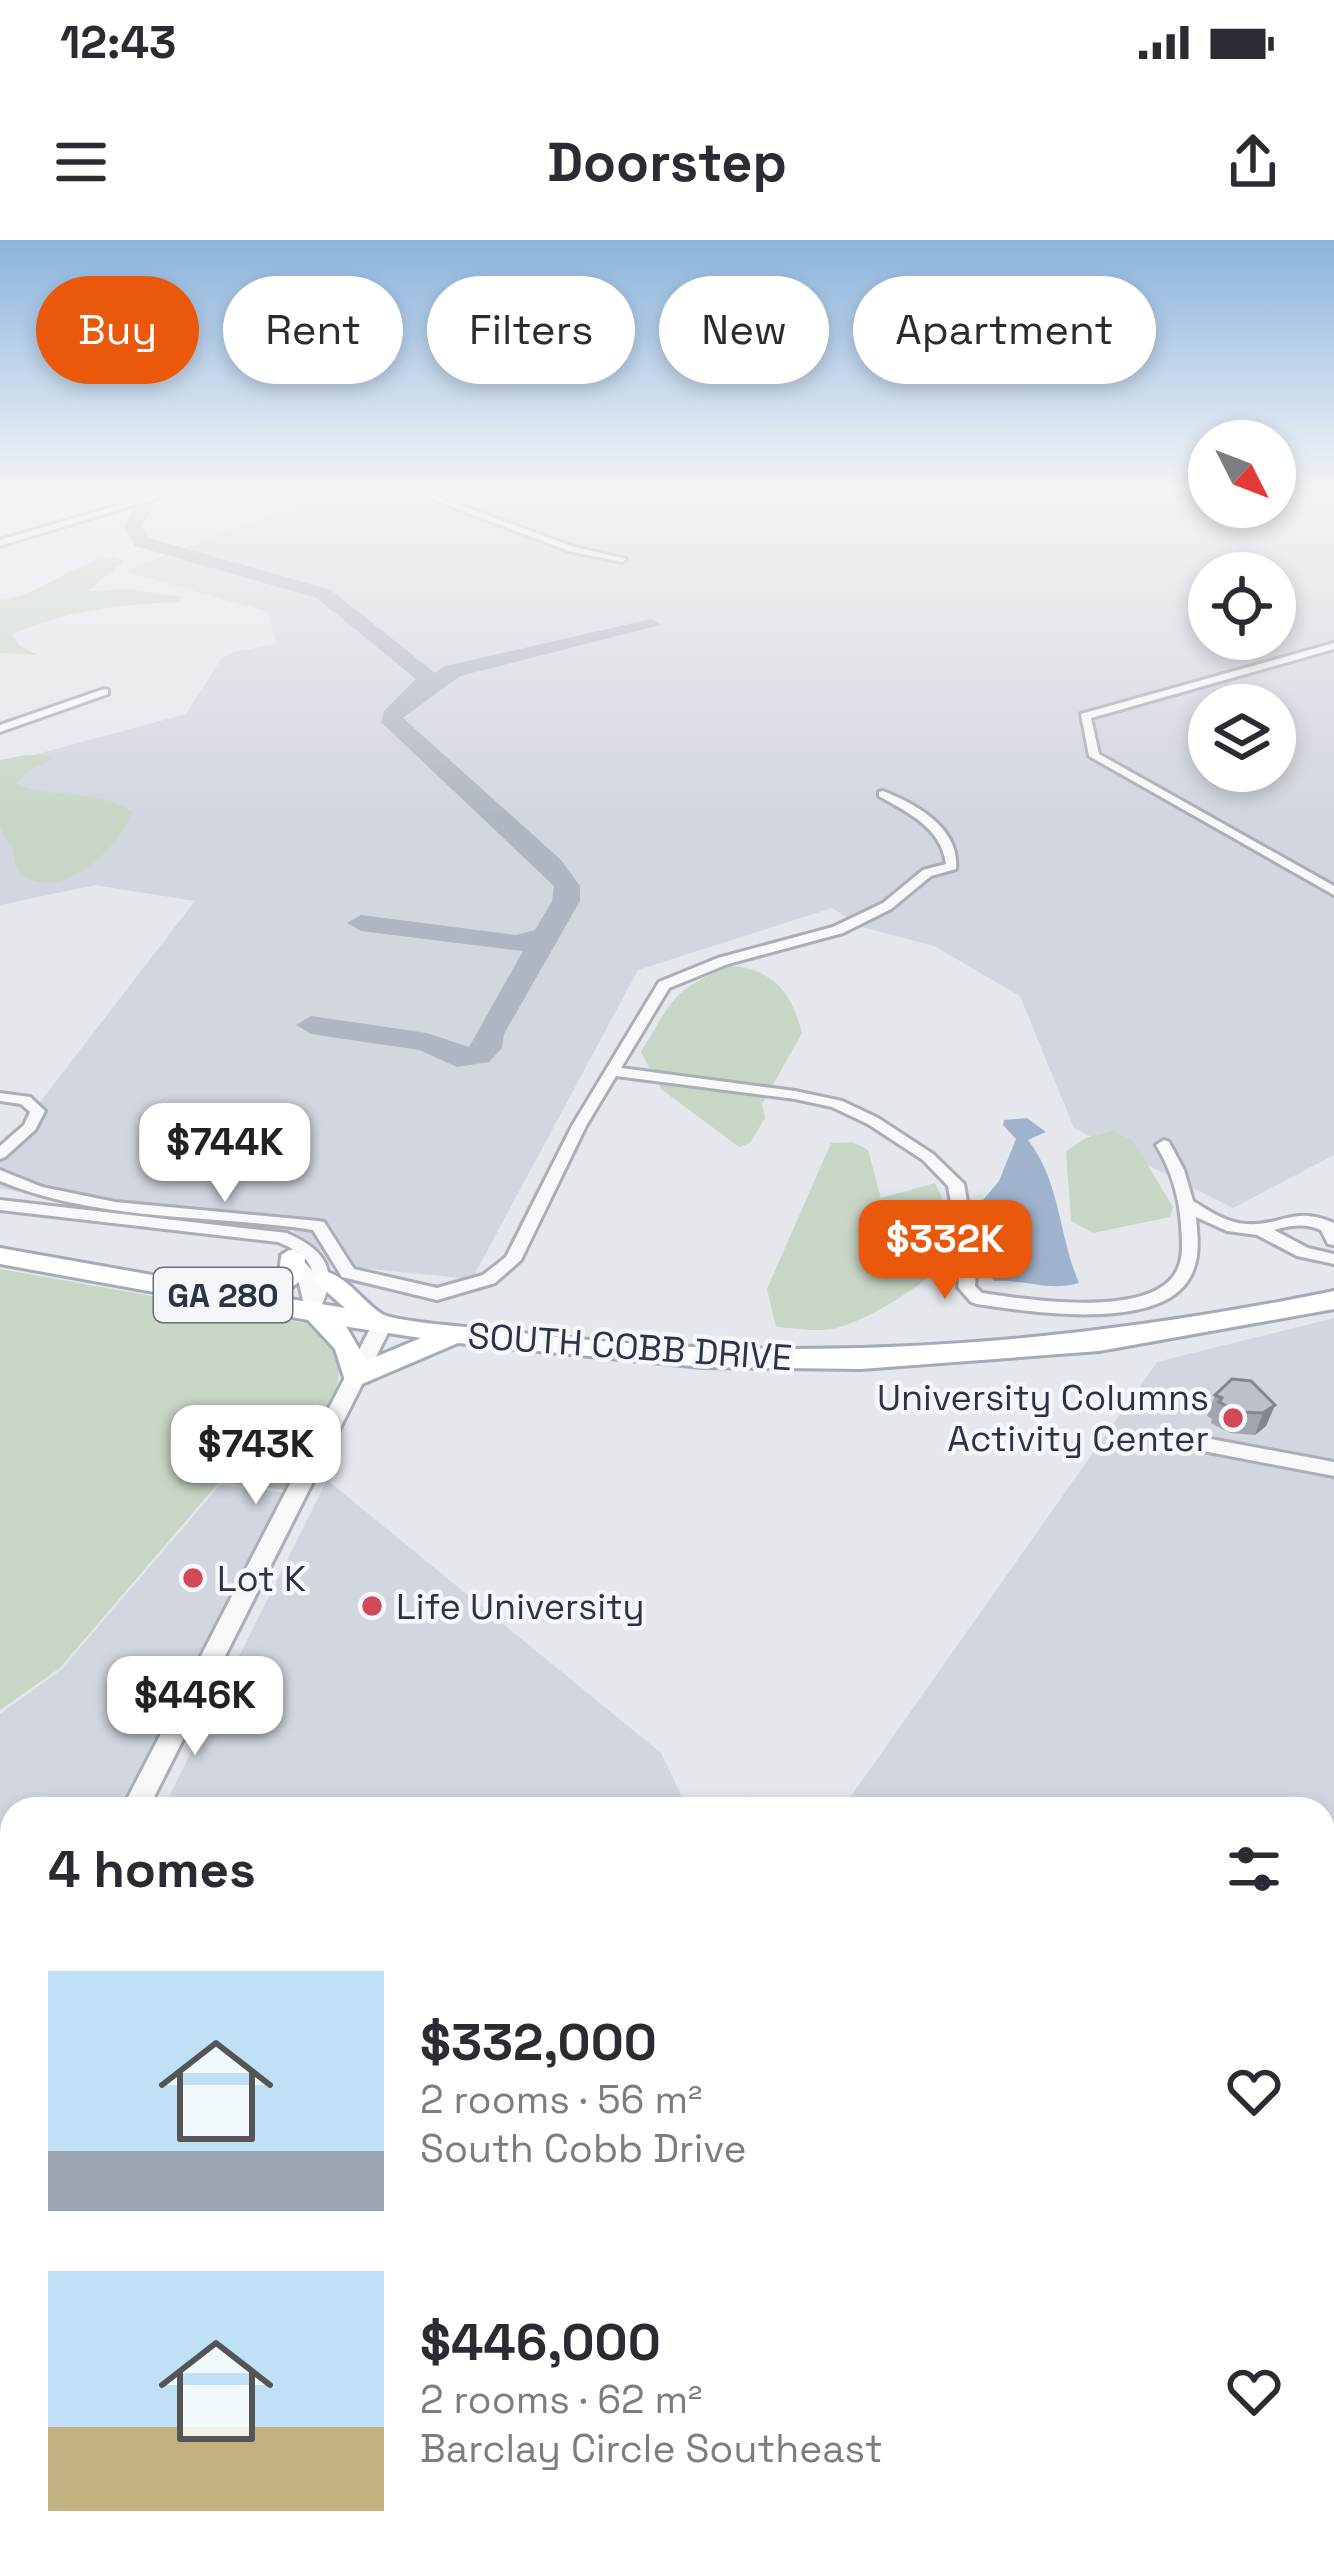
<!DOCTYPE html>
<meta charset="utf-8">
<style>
body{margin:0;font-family:"Space Grotesk",sans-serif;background:#f7f7f7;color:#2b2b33;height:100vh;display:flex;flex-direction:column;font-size:45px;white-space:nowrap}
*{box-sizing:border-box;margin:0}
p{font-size:39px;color:#7c7c81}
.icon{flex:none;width:66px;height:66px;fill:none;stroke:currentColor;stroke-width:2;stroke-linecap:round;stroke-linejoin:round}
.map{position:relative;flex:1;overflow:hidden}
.sheet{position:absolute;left:0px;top:1557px;width:1335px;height:771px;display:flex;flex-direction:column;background:#fff;border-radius:36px 36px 0 0;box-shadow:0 6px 18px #0003}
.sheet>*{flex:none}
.hud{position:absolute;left:36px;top:36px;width:1263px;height:108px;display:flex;gap:24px}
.needle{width:78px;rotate:132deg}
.buttons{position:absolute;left:1188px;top:180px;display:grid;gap:24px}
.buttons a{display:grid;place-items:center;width:108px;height:108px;border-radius:50%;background:#fff;box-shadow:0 6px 18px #0003;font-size:60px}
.price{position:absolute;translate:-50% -102px;padding:0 27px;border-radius:24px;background:#fff;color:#222;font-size:39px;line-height:78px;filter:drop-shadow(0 3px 6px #0008)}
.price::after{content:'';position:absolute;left:50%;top:72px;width:36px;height:27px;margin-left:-18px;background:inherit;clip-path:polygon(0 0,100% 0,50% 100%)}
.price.selected{background:#ea580c;color:#fff}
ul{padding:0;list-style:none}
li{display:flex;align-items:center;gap:36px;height:300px;padding:0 48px}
li span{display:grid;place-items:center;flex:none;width:336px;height:240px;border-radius:0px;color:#555}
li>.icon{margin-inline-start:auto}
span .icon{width:144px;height:144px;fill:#fffc;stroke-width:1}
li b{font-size:51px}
h2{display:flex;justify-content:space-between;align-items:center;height:144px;padding:0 48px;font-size:51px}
.pill{padding:0 42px;border-radius:54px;background:#fff;box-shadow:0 6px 18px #0003;font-size:42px;line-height:108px}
.pill.selected{background:#ea580c;color:#fff}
.status{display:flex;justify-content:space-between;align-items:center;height:84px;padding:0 60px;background:#fff;direction:ltr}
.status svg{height:33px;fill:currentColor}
header{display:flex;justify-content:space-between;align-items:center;height:156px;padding:0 48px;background:#fff;font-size:54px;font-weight:700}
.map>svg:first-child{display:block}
.built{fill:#d2d6de;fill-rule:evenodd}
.green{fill:#c9d6c5}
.water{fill:#9fb4cc}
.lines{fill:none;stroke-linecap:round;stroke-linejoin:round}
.stream-far1{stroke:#9fb4cc;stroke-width:4.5}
.stream{stroke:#9fb4cc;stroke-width:6}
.taxiway{fill:#b0b6c1;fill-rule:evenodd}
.minor-casing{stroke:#a9aeb7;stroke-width:6}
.tertiary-casing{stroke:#a9aeb7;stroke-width:6}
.primary-casing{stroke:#a3abb8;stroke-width:6}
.minor{fill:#f7f8fa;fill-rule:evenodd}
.tertiary{fill:#f7f8fa;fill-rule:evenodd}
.primary{fill:#fff;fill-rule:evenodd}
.wall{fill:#a1a5ae}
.shaded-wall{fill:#83868d}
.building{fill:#bbc0ca;stroke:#83868d;stroke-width:3}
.poi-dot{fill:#d1495b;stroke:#f4f6f9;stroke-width:4.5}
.labels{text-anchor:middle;stroke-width:9;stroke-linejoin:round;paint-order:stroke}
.shield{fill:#f4f6f9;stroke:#676e7b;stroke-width:3}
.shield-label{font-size:33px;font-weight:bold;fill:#2b3445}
.street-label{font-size:36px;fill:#2b3445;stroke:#f4f6f9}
.poi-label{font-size:36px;fill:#2b3445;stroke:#f4f6f9;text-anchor:start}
</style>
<div class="status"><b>12:43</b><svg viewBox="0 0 49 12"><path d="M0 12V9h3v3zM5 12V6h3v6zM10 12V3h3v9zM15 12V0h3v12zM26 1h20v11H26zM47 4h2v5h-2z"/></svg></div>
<header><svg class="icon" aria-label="menu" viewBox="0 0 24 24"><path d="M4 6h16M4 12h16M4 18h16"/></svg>Doorstep<svg class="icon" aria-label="share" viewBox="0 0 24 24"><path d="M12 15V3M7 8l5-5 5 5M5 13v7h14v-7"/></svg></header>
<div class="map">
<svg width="1334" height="2326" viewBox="0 0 1334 2326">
<rect width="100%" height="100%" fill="#e4e7ec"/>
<path class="built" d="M339,249H1209V267H1275V249H1334V915L1233,968L1074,888L1020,756L934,706L862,687L832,668L638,730L472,1039L341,1026L292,990L61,961L0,948V914L195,661L95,645L0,665V524L186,474L221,419L233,412L276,404L268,372L124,331ZM1209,333H1275V399H1209ZM1209,465H1275V531H1209Z
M1334,1078V2326H54L66,2316H1323V1569H842L1157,1122Z
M327,1240L661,1513L688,1569H163Z
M220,1245L286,1253L120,1569H12V1774L0,1797V1474L61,1430Z
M12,1876V2316H61L50,2326H0V1900Z"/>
<path class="green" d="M112,317L124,321L88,351L129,349L183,357L177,362C114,365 70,370 12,394L18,404L37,415L0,413V360C43,355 70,323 112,317Z
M25,515L49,516L50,520L27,531L16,544C53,559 98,549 131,571C124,608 50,671 17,629C15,626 14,615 13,611C10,603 2,593 0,586C0,567 0,540 0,520Z
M731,726C773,729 792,753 802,793L762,864L765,878L750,903L739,907L661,849L641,812C673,760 671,750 731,726Z
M1113,891L1133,901L1173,967L1170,977L1093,993L1071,981L1066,911L1086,898Z
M853,902L868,910L881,958L935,943C948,967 954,997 940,1023C928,1045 857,1086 831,1089C814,1092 793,1088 776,1087L767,1049L831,903Z
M0,1029L309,1084C376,1123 311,1200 285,1250L220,1241L60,1428L0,1470Z"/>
<path class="water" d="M1027,878L1046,892L1028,900C1061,943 1058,994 1079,1043C1049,1052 1024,1039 994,1041L981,1023L979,980L983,960L999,941L1016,899L1003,885L1004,880Z
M1334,1986V2202L1323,2201V1990Z"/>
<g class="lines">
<path class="stream-far1" d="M701,1569L748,1559L779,1569
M1323,1616L1334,1621"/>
<path class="stream" d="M0,2216L12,2196"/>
<path class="taxiway" d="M145,249H163L142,286L149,298L331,350L435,433L445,426L651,379L661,385L460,436L403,478L561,620L580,646V661L504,794L502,808L489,822L457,827L419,810L311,794L296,785L311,776L427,793L469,807L523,711L361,691L347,683L361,675L516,695L535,690L552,661L554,646L381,482L384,471L416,439L317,358L135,306L124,286Z"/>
<g class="minor-casing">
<path id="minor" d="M174,249H186L0,306V300Z
M405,249H416L574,307L626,319L622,322L569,311Z
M1334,403V409L1091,478L1099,514L1334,646V655L1089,516L1081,474Z
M104,449L108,450V454L0,492V485Z
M883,551C916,564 960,588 956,629L931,636L891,669L843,693L728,724L669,748L621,828L795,851L842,861L878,878L933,914L964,944L977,1022L975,1046L982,1053C1028,1060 1139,1077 1172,1038C1185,1022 1182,1003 1181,984C1179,957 1171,929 1156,905L1164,900L1169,902L1184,930L1193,961C1209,971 1227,983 1247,984C1283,986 1293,965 1334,983V1005L1328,1004L1321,990C1305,983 1291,985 1274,990L1308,1008L1334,1014V1024L1297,1016L1257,995L1227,991L1196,977C1198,1000 1201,1022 1187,1042C1153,1091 1028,1072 977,1064L971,1062L958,1047L961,1022L948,946L923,920L868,884L832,867L795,859L616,836L586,886L521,1020L495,1043L437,1060L342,1037L313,990C207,974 100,982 0,941V930L42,947L115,962L318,981L324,982L354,1029L437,1048L483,1035L506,1017L572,886L659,742L718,718L833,687L883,663L923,630L946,624C941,587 908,573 879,556V552Z
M0,853L30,857L45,871L35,890L5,917L0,919V906L24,885L30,872L21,864L0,861Z
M0,960L287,993C328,1012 339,1031 318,1073H306L297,1035L281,1015L289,1010L295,1011L312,1031C308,1015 292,1008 278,1002L0,970Z
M1200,1197L1334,1222V1236L1193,1209L1191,1204L1193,1199Z
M1334,1932V1958L1323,1960V1934Z
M1205,2316H1235V2326H1205Z"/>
</g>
<g class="tertiary-casing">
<path id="tertiary" d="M383,1076L393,1083L148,1569H122L373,1083Z
M12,1799V1844L0,1852V1807Z"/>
</g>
<g class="primary-casing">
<path id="primary" d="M0,1008L248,1052L279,1035L281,1017L293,1009L305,1017L303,1039L278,1057L345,1068L312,1039L324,1031C348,1037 362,1061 382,1074C395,1082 478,1088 499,1090C780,1127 1057,1108 1334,1051V1069L1099,1111L861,1129L702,1127L458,1103L355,1147L346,1144L335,1109L308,1080L0,1024ZM346,1086L349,1087L421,1098L366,1121Z"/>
</g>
<use href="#minor" class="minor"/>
<use href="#tertiary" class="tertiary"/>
<use href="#primary" class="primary"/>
</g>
<path class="wall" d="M1215,1155L1275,1165L1266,1186L1255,1195L1230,1193L1211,1183L1212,1179L1207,1176Z"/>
<path class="shaded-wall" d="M1275,1165L1266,1186L1255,1195L1263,1173Z"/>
<path class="building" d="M1232,1139L1251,1141L1275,1165L1263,1173L1238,1172L1219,1162L1222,1158L1215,1155Z
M752,2316H837V2326H751Z"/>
<linearGradient id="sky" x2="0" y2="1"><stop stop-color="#8bb4dd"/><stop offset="0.43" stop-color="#f3f4f6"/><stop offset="1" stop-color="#f3f4f6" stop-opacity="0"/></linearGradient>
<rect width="1334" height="575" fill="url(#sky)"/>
<g class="poi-dot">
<circle cx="1233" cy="1178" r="12"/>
<circle cx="193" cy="1338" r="12"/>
<circle cx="372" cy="1366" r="12"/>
</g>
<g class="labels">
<rect class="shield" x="154" y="1028" width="138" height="54" rx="9"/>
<g class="shield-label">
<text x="223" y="1067">GA 280</text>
</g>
<g class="street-label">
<text transform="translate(630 1106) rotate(4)" y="13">SOUTH COBB DRIVE</text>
</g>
<g class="poi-label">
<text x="1209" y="1170" text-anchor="end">University Columns<tspan x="1209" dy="41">Activity Center</tspan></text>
<text x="217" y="1351">Lot K</text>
<text x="396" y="1379">Life University</text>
</g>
</g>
</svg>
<div class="buttons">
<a><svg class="needle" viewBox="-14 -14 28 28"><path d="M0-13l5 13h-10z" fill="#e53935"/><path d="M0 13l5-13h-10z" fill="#7c7c81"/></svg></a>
<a><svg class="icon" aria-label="locate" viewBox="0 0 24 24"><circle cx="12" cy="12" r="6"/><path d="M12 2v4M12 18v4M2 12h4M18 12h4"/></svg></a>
<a><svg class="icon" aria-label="layers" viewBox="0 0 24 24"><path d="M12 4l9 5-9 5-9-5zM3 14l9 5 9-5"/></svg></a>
</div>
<b class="price" style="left:225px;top:965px">$744K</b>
<b class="price selected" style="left:945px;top:1062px">$332K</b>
<b class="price" style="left:256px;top:1267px">$743K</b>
<b class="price" style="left:195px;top:1518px">$446K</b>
<div class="hud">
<a class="pill selected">Buy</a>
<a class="pill">Rent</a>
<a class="pill">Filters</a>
<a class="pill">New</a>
<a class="pill">Apartment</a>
</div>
<section class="sheet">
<h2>4 homes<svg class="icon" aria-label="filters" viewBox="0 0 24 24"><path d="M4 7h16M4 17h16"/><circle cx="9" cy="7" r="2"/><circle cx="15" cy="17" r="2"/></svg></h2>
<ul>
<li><span style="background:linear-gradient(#bfe0f5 75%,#9aa5b1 0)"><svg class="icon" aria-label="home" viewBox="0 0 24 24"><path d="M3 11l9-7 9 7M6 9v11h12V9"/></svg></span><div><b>$332,000</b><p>2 rooms · 56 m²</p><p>South Cobb Drive</p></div><svg class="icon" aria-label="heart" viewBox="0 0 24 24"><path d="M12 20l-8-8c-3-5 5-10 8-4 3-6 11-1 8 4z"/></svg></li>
<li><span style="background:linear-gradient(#bfe0f5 65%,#c2b280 0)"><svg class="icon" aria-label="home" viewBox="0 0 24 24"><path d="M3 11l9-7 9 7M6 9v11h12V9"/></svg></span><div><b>$446,000</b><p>2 rooms · 62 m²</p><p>Barclay Circle Southeast</p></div><svg class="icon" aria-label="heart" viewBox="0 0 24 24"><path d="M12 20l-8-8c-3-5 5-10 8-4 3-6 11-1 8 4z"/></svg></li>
</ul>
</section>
</div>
